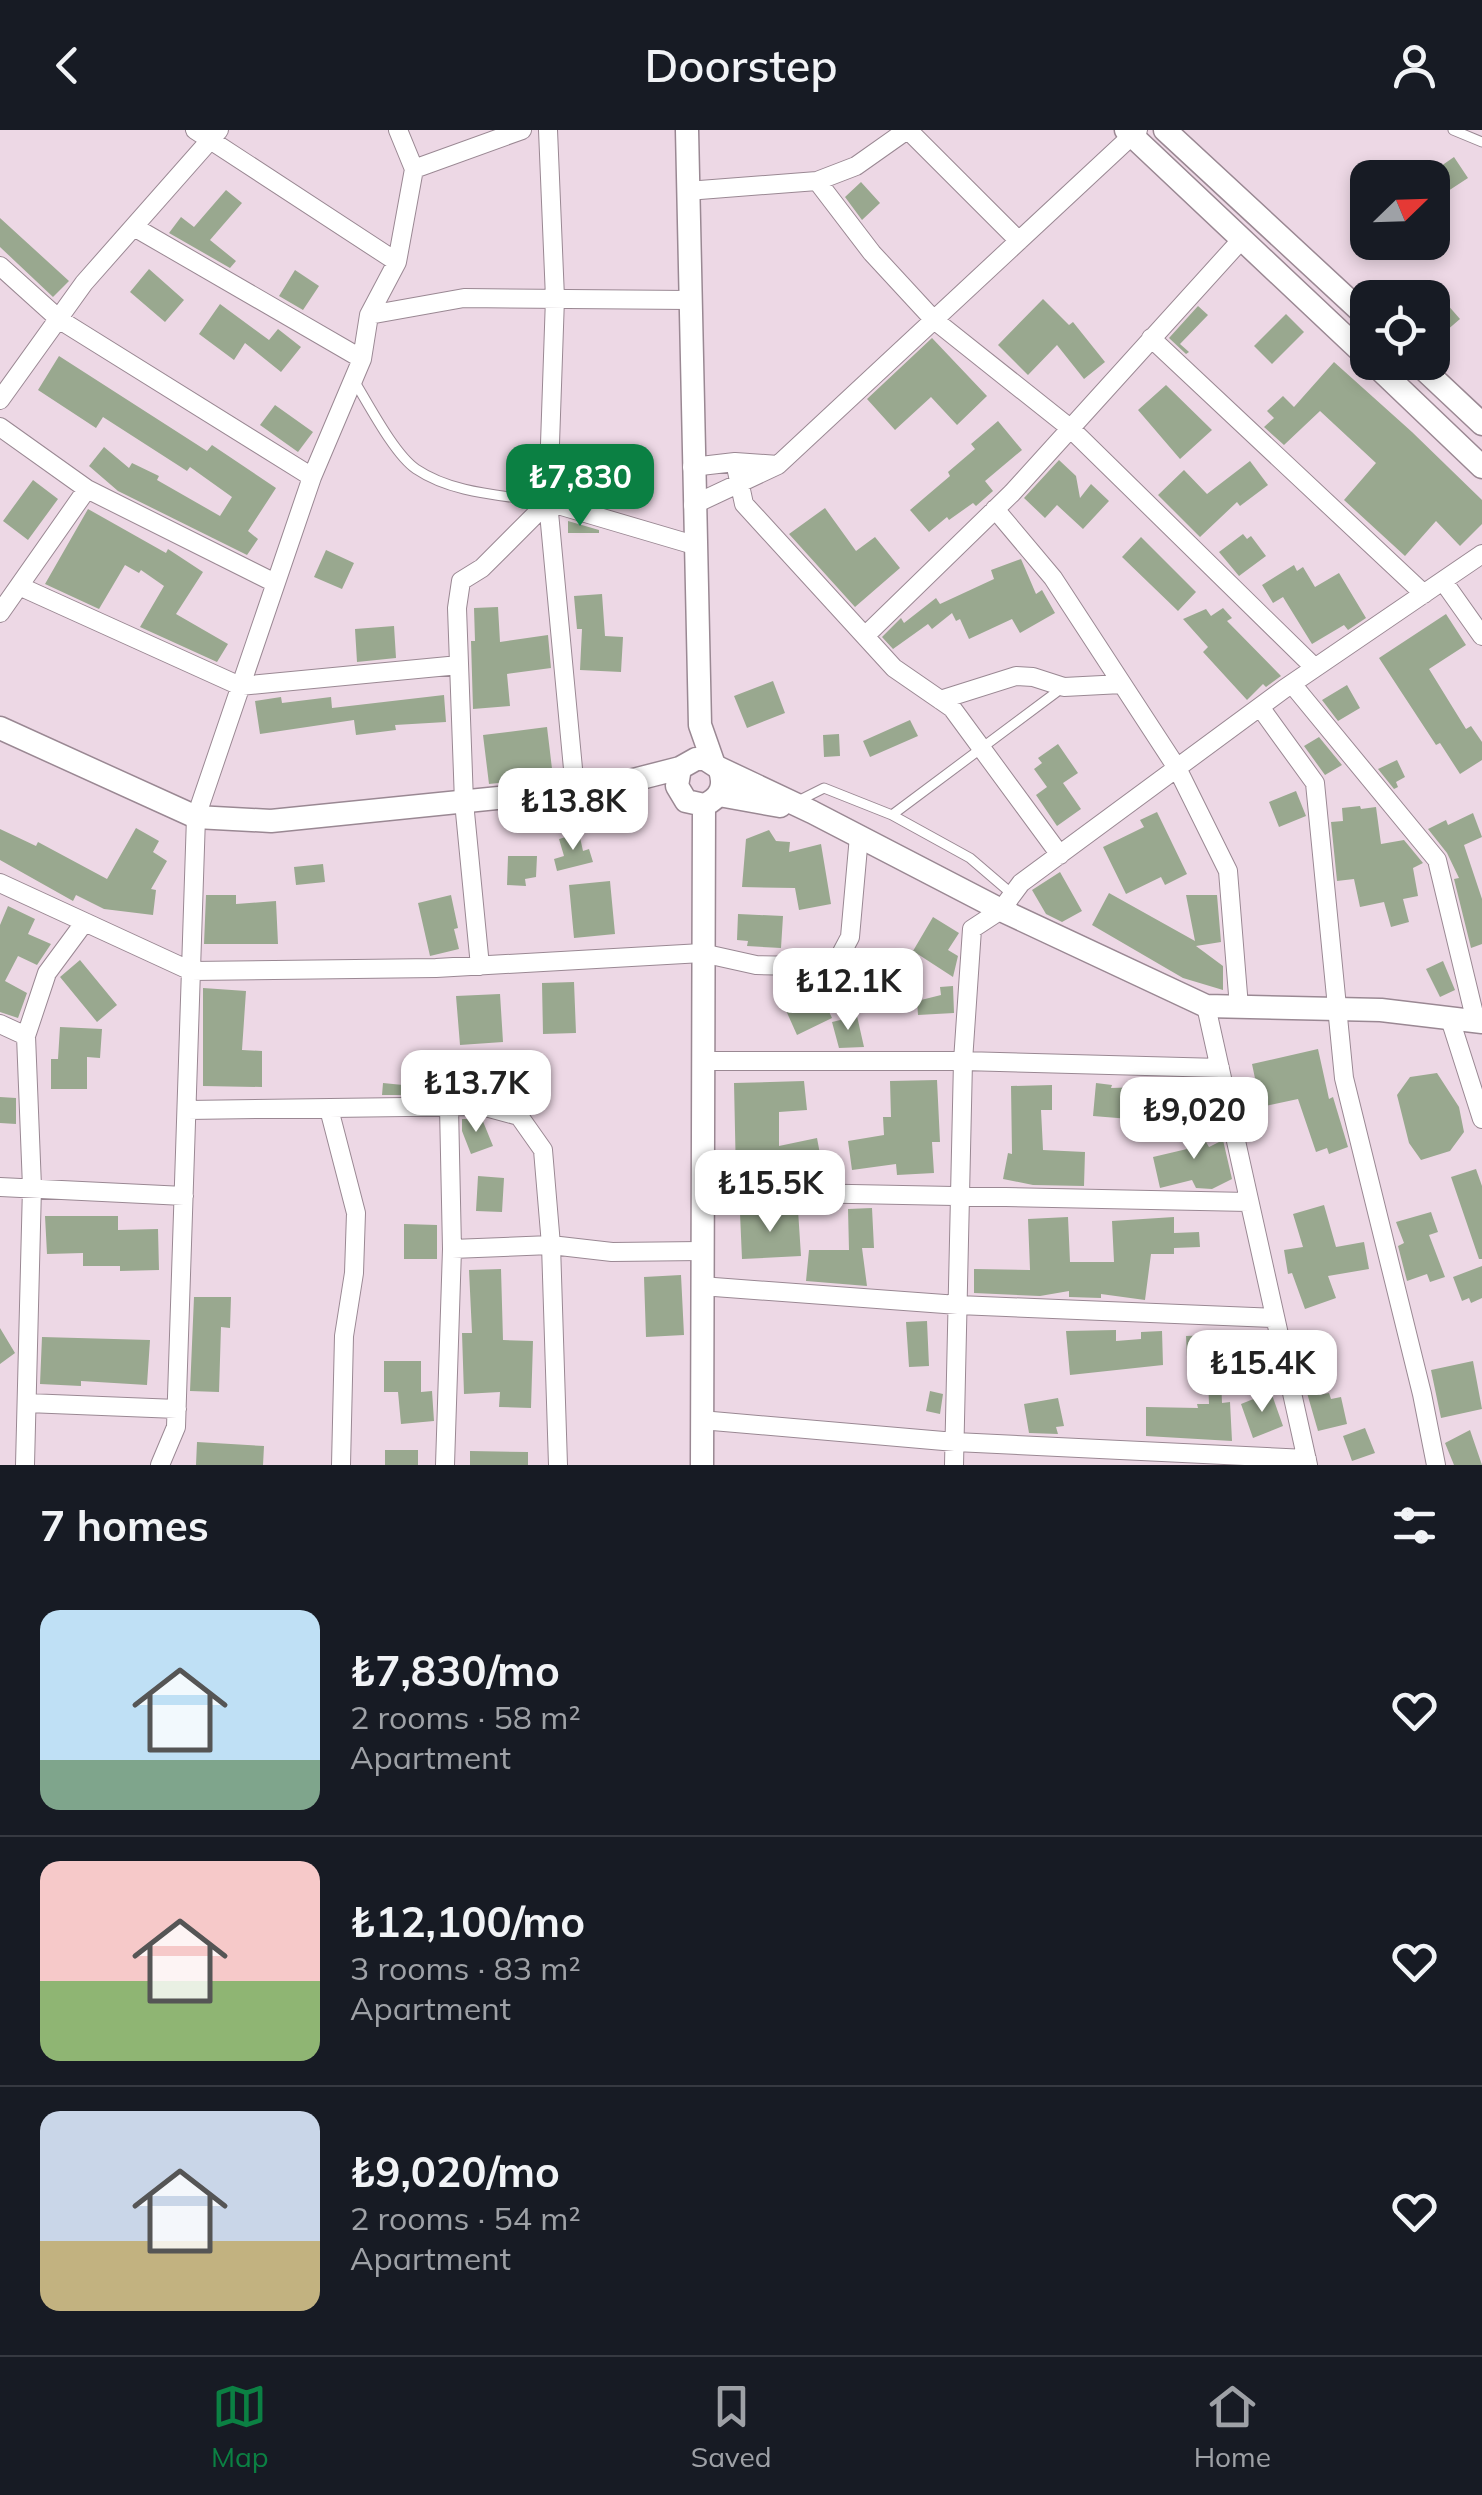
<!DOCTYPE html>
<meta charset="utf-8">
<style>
body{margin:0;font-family:Mulish,sans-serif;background:#20242c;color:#f1f3f6;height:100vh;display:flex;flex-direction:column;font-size:38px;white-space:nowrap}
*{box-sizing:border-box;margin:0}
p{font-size:32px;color:#9ea1a6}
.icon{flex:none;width:55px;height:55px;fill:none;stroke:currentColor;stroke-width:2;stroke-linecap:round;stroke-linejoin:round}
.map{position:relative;height:1335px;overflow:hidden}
.panel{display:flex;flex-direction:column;background:#171b24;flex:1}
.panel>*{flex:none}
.needle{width:65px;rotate:67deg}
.fabs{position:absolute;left:1350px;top:30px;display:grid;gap:20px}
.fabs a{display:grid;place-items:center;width:100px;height:100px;border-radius:20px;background:#171b24;box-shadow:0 5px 15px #0003;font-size:50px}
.price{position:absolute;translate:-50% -85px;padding:0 22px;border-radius:20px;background:#fff;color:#222;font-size:32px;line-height:65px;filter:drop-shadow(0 2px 5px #0008)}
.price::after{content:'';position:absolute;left:50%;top:60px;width:30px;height:22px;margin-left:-15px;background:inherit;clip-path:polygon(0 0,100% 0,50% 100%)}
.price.selected{background:#0b8043;color:#fff}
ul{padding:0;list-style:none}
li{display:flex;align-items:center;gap:30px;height:250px;padding:0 40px}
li+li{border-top:2px solid #363941}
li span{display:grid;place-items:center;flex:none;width:280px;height:200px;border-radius:20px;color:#555}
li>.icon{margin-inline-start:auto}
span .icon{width:120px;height:120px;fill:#fffc;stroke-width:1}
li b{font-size:42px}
h2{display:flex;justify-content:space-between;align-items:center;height:120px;padding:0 40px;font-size:42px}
header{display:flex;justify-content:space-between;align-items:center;height:130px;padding:0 40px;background:#171b24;font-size:45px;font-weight:600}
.dock{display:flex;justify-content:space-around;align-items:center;height:140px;border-top:2px solid #363941;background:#171b24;font-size:28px;color:#9ea1a6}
.dock a{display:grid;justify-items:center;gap:5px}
.dock .selected{color:#0b8043}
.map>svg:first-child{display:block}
.building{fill:#99a88f}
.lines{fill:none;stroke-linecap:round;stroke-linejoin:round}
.service-casing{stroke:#9a8893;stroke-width:11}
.minor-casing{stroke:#9a8893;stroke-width:20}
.tertiary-casing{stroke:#9a8893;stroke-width:25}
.service{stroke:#fff;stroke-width:9}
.minor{stroke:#fff;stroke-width:18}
.tertiary{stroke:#fff;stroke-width:22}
</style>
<header><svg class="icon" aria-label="back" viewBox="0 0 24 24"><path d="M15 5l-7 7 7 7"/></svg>Doorstep<svg class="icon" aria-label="person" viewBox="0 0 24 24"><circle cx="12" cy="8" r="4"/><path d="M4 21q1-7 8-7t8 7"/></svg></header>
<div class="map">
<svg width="1482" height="1335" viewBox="0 0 1482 1335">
<rect width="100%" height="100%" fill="#edd8e5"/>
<path class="building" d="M1454,27L1468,48L1445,63L1431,43Z
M861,52L880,73L862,90L845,67Z
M226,60L242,73L210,110L236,131L230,138L169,103L181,87L194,97Z
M0,88L69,151L53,167L0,117Z
M149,139L184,170L165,192L130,162Z
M295,140L319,156L303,180L279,166Z
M1419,150L1432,166V157L1460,189L1432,213V168H1399Z
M1043,169L1069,195L1073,192L1105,232L1084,249L1057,215L1028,245L998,215Z
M220,174L269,210L278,199L301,217L281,242L245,213L234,230L199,204Z
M1198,176L1208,185L1180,214L1189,222L1186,224L1169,208Z
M1286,184L1304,202L1272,234L1254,216Z
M932,208L987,266L957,295L931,267L895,300L867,269Z
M59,226L207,321L212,315L276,358L248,401L258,409L247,425L118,361L89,336L104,317L129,338L132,333L159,346L157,350L220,386L232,367L190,337L187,341L103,287L96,298L38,260Z
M1334,232L1412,302L1482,370V394L1460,416L1436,391L1405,426L1344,370L1376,333L1320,281L1284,315L1264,297L1274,288L1267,281L1283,266L1294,277Z
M1166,255L1212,300L1180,329L1138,280Z
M275,275L313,302L298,322L260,295Z
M998,291L1022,320L985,351L993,361L976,376L973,373L949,390L947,387L929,402L910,380L950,346L948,342L975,319L971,314Z
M1059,330L1076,346L1080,368L1091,354L1109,371L1083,399L1057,375L1045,388L1024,368Z
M1250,331L1268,355L1240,376L1237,372L1200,407L1158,365L1184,340L1207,364Z
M33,350L58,369L28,410L3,391Z
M825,378L856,421L875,407L900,438L855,477L789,404Z
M88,379L166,423L168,419L203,442L176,484L228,514L217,532L140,497L164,456L141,440L139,443L125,435L99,479L45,454Z
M568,391L599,400V403H568Z
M1243,404L1247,409L1251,406L1266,426L1239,446L1219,422Z
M1141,407L1196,462L1178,481L1122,427Z
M326,420L354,433L342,459L314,447Z
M1021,429L1036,464L1042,460L1055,483L1020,503L1012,489L969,509L960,489L956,491L952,483L932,499L928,494L893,519L882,507L901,488L904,493L936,468L940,474L994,449L991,440Z
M1294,435L1297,441L1303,437L1315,457L1339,443L1366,488L1348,500L1344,495L1312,514L1283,467L1273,473L1262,455Z
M602,464L605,506L623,507L621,542L580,540L582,499H577L574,466Z
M498,477L500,512L548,505L551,538L507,544L510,576L473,579L471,511H475L474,478Z
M1223,478L1232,488L1227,491L1281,546L1266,557L1263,554L1247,570L1203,522L1208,517L1183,489L1206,479L1211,486Z
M1446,484L1466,515L1429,539L1466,599L1471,596L1482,612V630L1460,644L1440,613L1436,615L1379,528Z
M394,496L396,528L357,532L355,499Z
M773,551L785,583L747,598L734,566Z
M1347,555L1360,578L1338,591L1322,570Z
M444,565L446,592L395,595L396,600L356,605L354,590L260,604L255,571L281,567L282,573L331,567L332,578Z
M910,590L918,606L870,627L863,611Z
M547,597L553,647L489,654L483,605Z
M839,604L840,626L824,627L823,605Z
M1319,607L1342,635L1325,645L1304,616Z
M1058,614L1078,643L1063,653L1081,679L1057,696L1036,665L1047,657L1034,639L1042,633L1038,628Z
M1397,630L1405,647L1396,652L1398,657L1394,659L1378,639Z
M1296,661L1306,686L1279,697L1269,672Z
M1360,676L1361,679L1376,677L1381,714L1404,710L1423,733L1413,738L1418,766L1403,769L1409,792L1391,797L1384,772L1360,777L1354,749L1337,751L1331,692L1343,691L1342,678Z
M1157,682L1187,744L1165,755L1161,747L1126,764L1103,717L1144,697L1140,690Z
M1473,683L1482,707L1464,715L1482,769V814L1471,818L1454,749L1459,748L1447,723L1428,699L1446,690L1448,695Z
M136,698L159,711L153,722L167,731L151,759L156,760L153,785L104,779L76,765L73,771L0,730V699L36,716L38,712L107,749Z
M769,700L776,711L790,712L789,722L821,714L831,774L799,780L795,758L742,757L746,709Z
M579,703L583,721L589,719L593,732L557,741L554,729L564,726L559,709Z
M508,726H537L536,747L525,749L526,756L507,755Z
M323,734L325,752L296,755L294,737Z
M1060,742L1082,781L1062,792L1046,784L1032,760Z
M610,751L615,804L574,808L569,755Z
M1109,763L1195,811L1186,765H1217L1221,812L1196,816L1223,836V860L1183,848L1092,795Z
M206,765H236V774L276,771L278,814H204Z
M451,765L458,798L454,799L459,819L430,826L418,773Z
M8,776L35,789L28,804L51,814L37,835L18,826L5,851L27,863L18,888L0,882V795Z
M738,784L783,786L781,818L747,816L748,811L737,810Z
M933,787L959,803L948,820L958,826L953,847L913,821Z
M80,830L117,875L97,892L60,847Z
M1443,831L1455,860L1440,867L1426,839Z
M857,833L900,835L899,864L855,861Z
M574,852L576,903L543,904L542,853Z
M953,856L954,883L918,885L917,871L941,865L940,857Z
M203,858L246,861L242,920L262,921V957L203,956Z
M819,860L832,888L797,905L784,876Z
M500,864L503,912L460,915L456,866Z
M857,886L864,917L839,918L832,892Z
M60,897L102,899L100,928L87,927V959H51V929H58Z
M1318,919L1329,969L1333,967L1348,1017L1329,1024L1327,1018L1316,1022L1298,969L1261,977L1252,934Z
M438,933H464V942L496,945L494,966L473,964V959H438Z
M1437,943L1459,977L1464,1002L1450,1021L1421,1030L1409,1013L1397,965L1410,947Z
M937,950L940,1012H932L934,1043L897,1045L896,1034L852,1040L848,1011L884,1005L883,987H891L890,951Z
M804,951L807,980L779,982V1016L817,1008L823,1040L789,1047H736L734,953Z
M383,953L403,955L402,965H382Z
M1096,953L1112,955L1111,958L1174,956L1177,990L1131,994L1130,989L1093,986Z
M1052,955V980H1041L1043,1020L1085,1022L1084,1056L1033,1055L1003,1049L1008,1023L1012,1024L1011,956Z
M0,967L16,968V994L0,993Z
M462,989H482L493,1016L471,1024L462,1001Z
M1193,990L1209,1017L1223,1010L1232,1049L1212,1059L1196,1058L1192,1050L1160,1058L1153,1027L1187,1019L1177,999Z
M1476,1039L1482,1056V1129H1479L1451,1047Z
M478,1046L504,1048L502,1082L476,1081Z
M1324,1075L1336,1117L1364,1112L1369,1139L1328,1146L1336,1168L1305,1179L1292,1143L1288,1144L1284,1120L1303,1117L1293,1084Z
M872,1078L874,1118H862L867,1156L806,1151L809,1120H849L848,1079Z
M798,1080L801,1126L742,1129L740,1083Z
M1431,1082L1438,1102L1429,1105L1445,1147L1430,1152L1427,1144L1407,1151L1398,1116L1404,1113L1396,1092Z
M45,1086H118V1100L158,1099L159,1140L120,1141V1136H83V1123L47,1124Z
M1068,1087L1070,1132H1114L1112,1091L1174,1087V1103L1199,1102L1200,1117L1174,1118V1124H1151L1145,1170L1101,1164V1168L1069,1167V1161L1040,1166L974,1163V1139L1030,1140L1028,1089Z
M404,1094L437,1095V1129H404Z
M1482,1136V1168L1471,1173L1469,1168L1462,1171L1453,1147Z
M501,1139L503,1210L533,1211L531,1278L499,1277L500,1262L464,1264L462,1203H472L469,1140Z
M681,1145L684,1205L646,1207L644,1147Z
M194,1167H231L230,1198L221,1197L219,1262L190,1261Z
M927,1191L929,1236L909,1237L906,1192Z
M0,1198L15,1223L0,1234Z
M1116,1200V1211L1141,1209V1202L1162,1201L1163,1235L1070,1245L1066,1201Z
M1211,1205L1212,1227L1220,1226L1222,1273L1230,1272L1232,1311L1146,1306V1277L1198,1278L1197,1274H1209L1208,1247L1188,1248L1186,1206Z
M42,1207L150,1210L147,1255L81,1251V1256L40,1254Z
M384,1231H421V1262L432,1261L434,1291L401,1294L398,1262H384Z
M1473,1231L1482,1279L1441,1288L1431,1240Z
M1317,1254L1319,1265L1329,1263L1331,1269L1341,1267L1347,1294L1318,1301L1305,1256Z
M930,1261L943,1264L940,1284L926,1281Z
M1271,1262L1283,1296L1253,1308L1241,1274Z
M1058,1268L1064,1296L1056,1297L1058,1304L1029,1303L1024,1274Z
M1365,1298L1375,1323L1352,1331L1343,1306Z
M1470,1300L1482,1335H1454L1445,1313Z
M197,1312L264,1316L263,1335H196Z
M385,1320H418V1335H385Z
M470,1321L528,1322V1335H470Z"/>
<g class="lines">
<g class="service-casing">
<path id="service" d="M1453,0L1482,12
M353,249C368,273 394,324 416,339C453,364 503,365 545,372
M798,671L824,658L892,685L970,728L1012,764
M892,685L1062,558"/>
</g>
<g class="minor-casing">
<path id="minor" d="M195,0L397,132
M548,0L555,168L548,372L575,660
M908,0L1019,111
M414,39L522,0
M817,51L872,123L933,189L1070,298L1315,538
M687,61L817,51L856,36L907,0
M134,97L362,229
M0,136L60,190L312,347
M369,185L464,168L689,170
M1151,208L1424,464
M0,270L84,153L219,0
M0,297L87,359L275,453
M735,332L744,374L894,538L952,578L1060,725
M692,337L735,332L778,335
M693,375L778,335L1138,0
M995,379L1053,448L1177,638L1228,741L1239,877
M1443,451L1482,506
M19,456L240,556L459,535
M0,483L87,359
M865,506L1012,363L1242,109
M1292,554L1437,730L1476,892
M940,570L1016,546L1033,547L1064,557L1122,554
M1260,577L1315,653L1344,948L1422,1264L1436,1335
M0,753L191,841L436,838L702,823L756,835L803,836L827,833L840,826L850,807L859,706
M480,836L464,672L457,478L461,451L482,438L548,372L694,415
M1206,876L1308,1335
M1450,889L1482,989
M0,894L26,906
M702,931H963L1220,938
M329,979L356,1083L354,1143L344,1206L341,1335
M187,980L482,976L519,986L543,1020L551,1115L558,1335
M0,1057L184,1066
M701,1061L1249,1072
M452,1119L551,1115L612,1122L701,1121
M701,1156L958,1175L1275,1188
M27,1273L177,1279
M701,1290L955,1312L1307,1329
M25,1335L32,1057L26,906L47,843L84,793
M160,1335L176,1297L196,687L312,347L362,229L369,185L397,132L414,39L398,0
M445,1335L452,1119L449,977
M954,1335L963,931L972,799L1001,780L1021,753L1284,559L1482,424"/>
</g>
<g class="tertiary-casing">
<path id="tertiary" d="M687,0L700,595L713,632
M1126,0L1368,228
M1165,0L1368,188
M1372,232L1482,337
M1416,232L1482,294
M0,598L196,687L271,691L606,657L680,638L696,629H705L719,638C726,655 721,668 704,675L686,671L677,656L680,638
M719,638L812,682L1001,780L1206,876L1381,880L1482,892
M719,665L780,676
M702,1335L704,675"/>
</g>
<use href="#service" class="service"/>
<use href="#minor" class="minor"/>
<use href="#tertiary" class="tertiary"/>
</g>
</svg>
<div class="fabs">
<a><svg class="needle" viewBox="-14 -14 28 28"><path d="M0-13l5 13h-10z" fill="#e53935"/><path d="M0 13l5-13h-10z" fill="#9ea1a6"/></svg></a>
<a><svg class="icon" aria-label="locate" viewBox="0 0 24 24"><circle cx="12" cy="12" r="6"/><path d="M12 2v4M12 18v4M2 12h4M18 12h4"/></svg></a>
</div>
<b class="price selected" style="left:580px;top:399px">₺7,830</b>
<b class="price" style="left:573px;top:723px">₺13.8K</b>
<b class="price" style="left:848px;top:903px">₺12.1K</b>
<b class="price" style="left:476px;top:1005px">₺13.7K</b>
<b class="price" style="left:1194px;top:1032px">₺9,020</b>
<b class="price" style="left:770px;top:1105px">₺15.5K</b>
<b class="price" style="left:1262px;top:1285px">₺15.4K</b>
</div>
<section class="panel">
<h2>7 homes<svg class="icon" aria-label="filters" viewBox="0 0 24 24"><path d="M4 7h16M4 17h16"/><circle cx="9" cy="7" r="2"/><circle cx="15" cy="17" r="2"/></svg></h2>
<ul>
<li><span style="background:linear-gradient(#bfe0f5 75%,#7fa58c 0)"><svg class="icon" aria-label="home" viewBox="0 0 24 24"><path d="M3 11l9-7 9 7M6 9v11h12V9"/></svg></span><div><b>₺7,830/mo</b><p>2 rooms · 58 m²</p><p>Apartment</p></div><svg class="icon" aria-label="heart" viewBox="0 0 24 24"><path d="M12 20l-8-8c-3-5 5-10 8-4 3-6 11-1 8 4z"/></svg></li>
<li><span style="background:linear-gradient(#f6c9c9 60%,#8fb573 0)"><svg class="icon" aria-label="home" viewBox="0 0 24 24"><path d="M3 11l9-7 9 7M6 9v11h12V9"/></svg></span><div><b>₺12,100/mo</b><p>3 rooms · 83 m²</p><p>Apartment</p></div><svg class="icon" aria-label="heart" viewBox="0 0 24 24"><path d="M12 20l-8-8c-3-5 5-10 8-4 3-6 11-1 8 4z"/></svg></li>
<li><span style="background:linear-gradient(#c9d6e8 65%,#c2b280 0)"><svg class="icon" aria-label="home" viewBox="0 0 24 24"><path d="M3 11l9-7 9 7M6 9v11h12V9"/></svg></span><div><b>₺9,020/mo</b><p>2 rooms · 54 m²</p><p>Apartment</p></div><svg class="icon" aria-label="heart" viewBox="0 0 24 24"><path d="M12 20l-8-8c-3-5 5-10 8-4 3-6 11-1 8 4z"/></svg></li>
</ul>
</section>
<nav class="dock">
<a class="selected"><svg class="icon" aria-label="map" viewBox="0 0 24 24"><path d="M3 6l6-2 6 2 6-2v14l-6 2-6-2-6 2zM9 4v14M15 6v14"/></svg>Map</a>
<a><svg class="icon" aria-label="saved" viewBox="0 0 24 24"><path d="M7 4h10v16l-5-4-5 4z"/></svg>Saved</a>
<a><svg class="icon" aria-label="home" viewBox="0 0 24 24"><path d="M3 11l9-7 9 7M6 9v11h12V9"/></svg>Home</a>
</nav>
